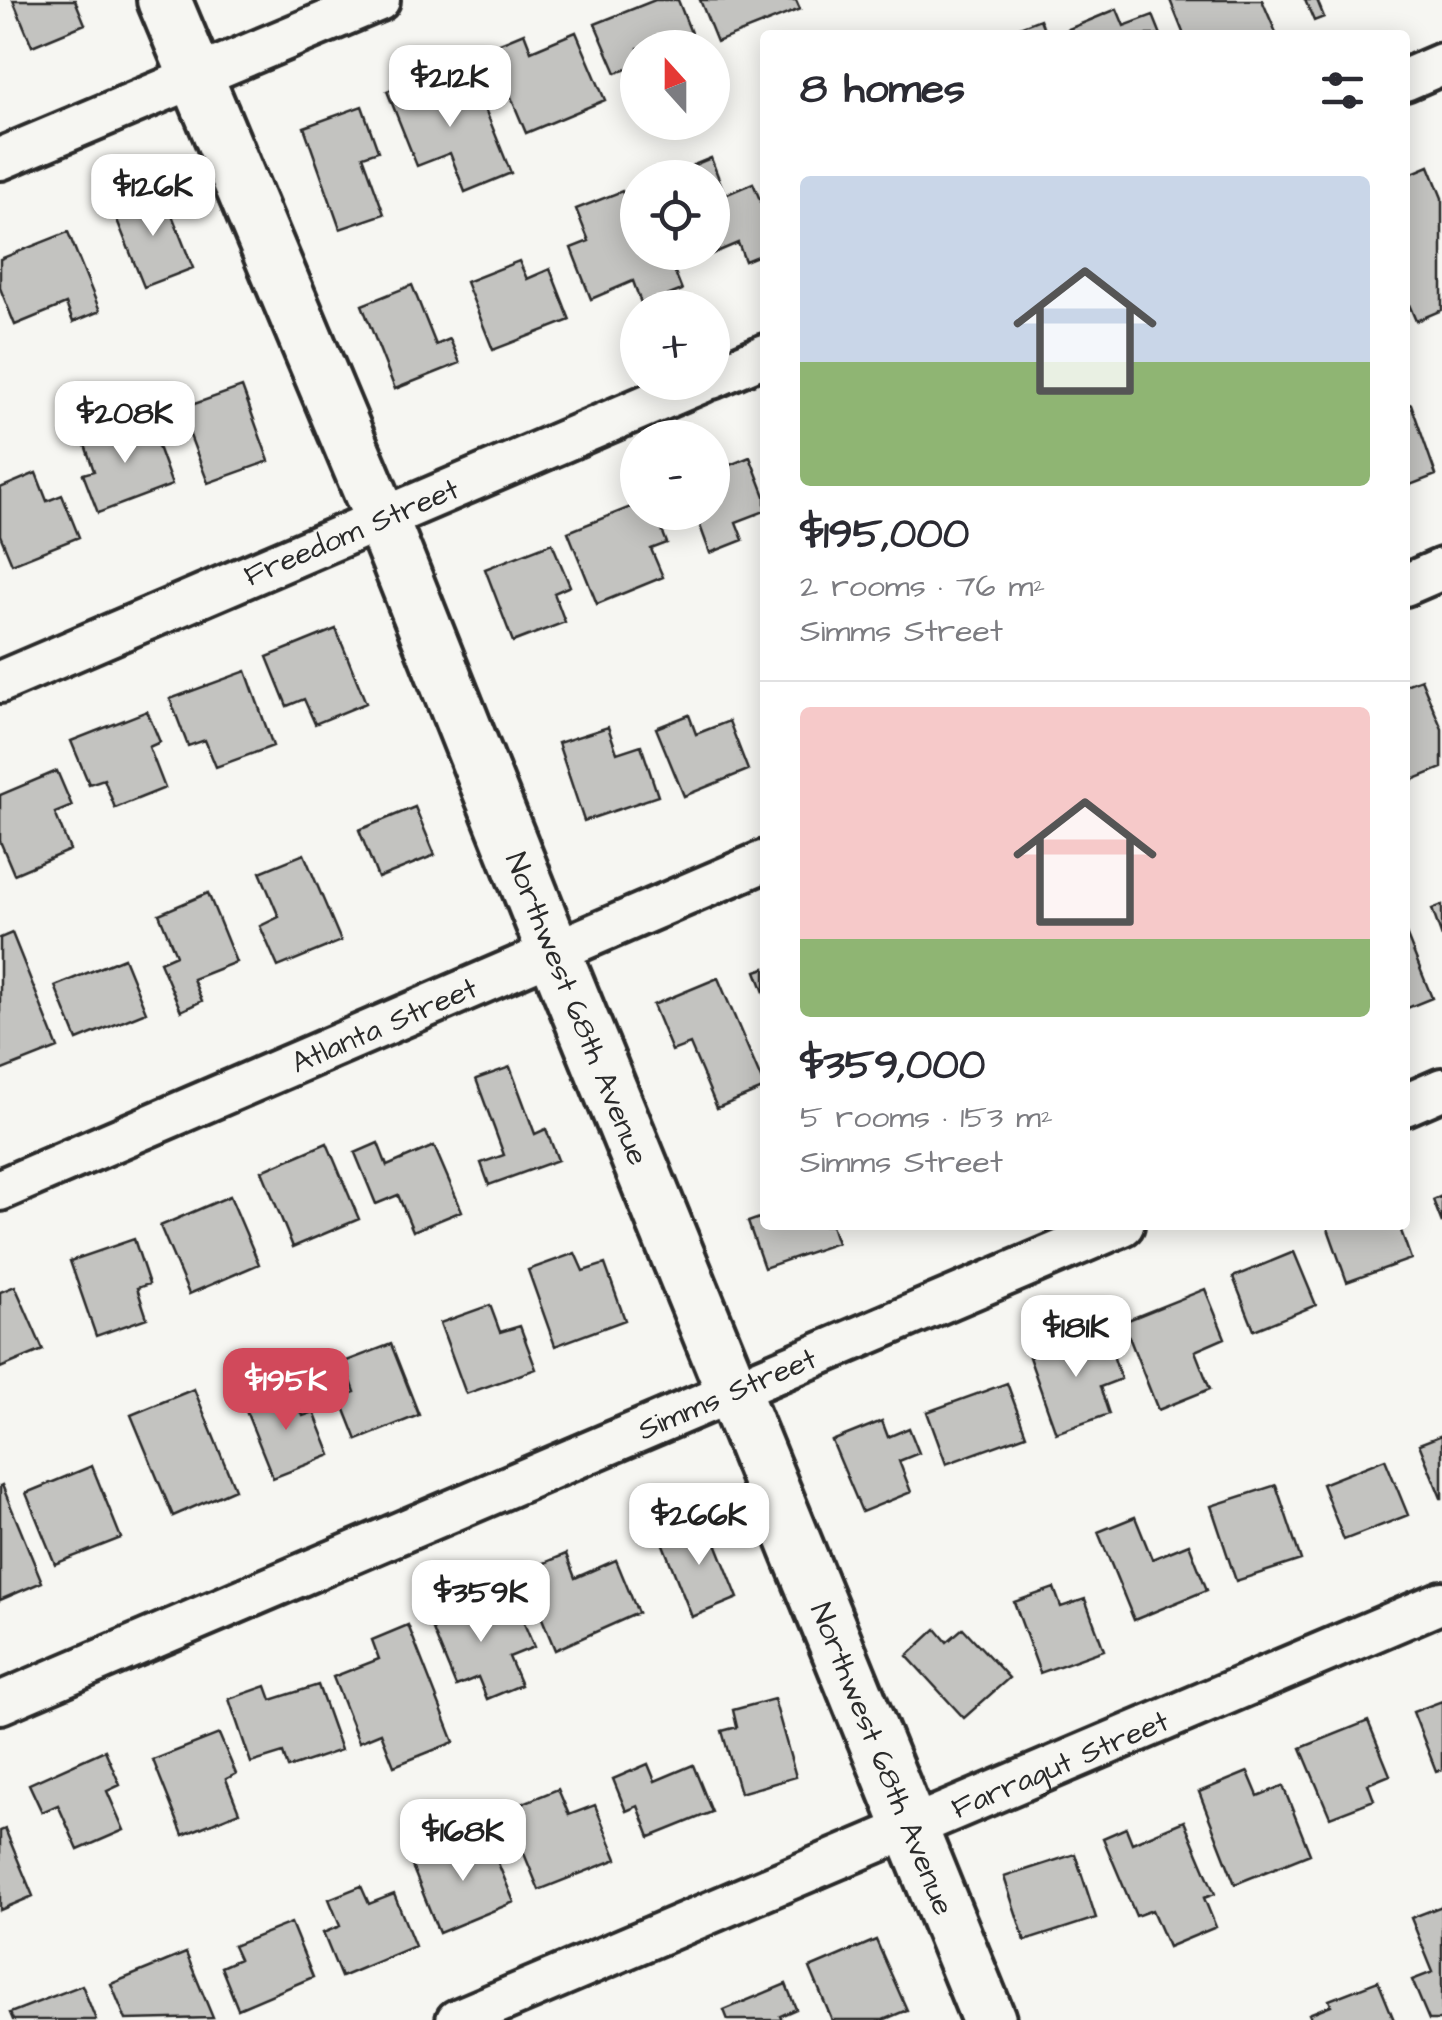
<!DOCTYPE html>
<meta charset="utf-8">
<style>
body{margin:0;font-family:"Architects Daughter",sans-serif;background:#f7f7f7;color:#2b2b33;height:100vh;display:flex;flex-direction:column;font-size:38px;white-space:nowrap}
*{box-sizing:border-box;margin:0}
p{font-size:32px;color:#7c7c81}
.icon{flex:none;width:55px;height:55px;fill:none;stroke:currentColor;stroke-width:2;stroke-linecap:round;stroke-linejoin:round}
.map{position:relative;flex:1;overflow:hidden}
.panel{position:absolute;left:760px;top:30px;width:650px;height:1200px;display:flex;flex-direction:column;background:#fff;border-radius:10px;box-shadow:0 5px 25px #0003}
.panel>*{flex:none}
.needle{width:65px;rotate:339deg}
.fabs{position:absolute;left:620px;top:30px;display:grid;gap:20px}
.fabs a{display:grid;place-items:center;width:110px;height:110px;border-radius:50%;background:#fff;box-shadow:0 5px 25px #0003;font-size:50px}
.price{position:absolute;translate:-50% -85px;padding:0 22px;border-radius:20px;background:#fff;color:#222;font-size:32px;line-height:65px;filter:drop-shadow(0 2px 5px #0008)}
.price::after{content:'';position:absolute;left:50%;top:60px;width:30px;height:22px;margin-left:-15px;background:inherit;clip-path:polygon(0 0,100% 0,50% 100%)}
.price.on{background:#d1495b;color:#fff}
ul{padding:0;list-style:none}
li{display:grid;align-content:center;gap:20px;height:530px;padding:0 40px}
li+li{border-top:2px solid #e1e1e2}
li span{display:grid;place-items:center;height:310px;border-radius:10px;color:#555}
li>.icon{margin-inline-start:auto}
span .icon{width:180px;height:180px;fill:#fffc;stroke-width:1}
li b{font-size:42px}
h2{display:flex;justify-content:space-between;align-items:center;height:120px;padding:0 40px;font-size:42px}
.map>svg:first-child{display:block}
.building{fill:#c3c3c0;stroke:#2b2b2b;stroke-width:2.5}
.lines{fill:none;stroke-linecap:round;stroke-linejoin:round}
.minor-casing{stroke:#2b2b2b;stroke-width:48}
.tertiary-casing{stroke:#2b2b2b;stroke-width:60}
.minor{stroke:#f6f6f2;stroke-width:40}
.tertiary{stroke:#f6f6f2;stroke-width:52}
.labels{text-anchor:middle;stroke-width:10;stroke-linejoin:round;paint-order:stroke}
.street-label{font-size:30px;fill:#2b2b2b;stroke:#f6f6f2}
</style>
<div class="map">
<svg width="1442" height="2020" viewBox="0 0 1442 2020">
<rect width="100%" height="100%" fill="#f6f6f2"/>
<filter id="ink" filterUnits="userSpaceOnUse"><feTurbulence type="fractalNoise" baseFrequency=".01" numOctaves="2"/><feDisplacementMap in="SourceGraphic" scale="20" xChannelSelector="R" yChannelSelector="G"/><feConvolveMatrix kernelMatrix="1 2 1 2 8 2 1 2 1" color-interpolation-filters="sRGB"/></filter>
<g filter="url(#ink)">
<path class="building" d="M13,0H75L85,24L32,46Z
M655,0H678L697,48H638V65L616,73L595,24Z
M700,0H796L800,9L717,42Z
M1170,0H1262L1277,35H1184Z
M1305,0H1317L1324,17L1314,21Z
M1117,9L1124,26L1153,15L1161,35H1066L1064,31Z
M1040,19L1046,35H999Z
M576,32L605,100L526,133L490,47L524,33L531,51Z
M430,74L440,98L475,84L511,173L465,192L450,153L417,166L387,91Z
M362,106L378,151L363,156L384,214L340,229L304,127Z
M711,158L725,195L753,183L765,212V253L745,261L738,243L693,262L689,252H712V178H662Z
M1429,166L1442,198V310L1416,321L1405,295V176Z
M162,190L193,268L144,287L113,210Z
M622,191L635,224L638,223V252H667L682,290L642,306L633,281L591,299L571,248L589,241L576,209Z
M68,232L100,311L73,322L66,304L15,325L0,288V259Z
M519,261L527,279L550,269L570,320L493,350L466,282Z
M412,285L436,345L450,339L460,363L395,389L362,305Z
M242,387L269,461L208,483L180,409Z
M1411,404L1436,475L1405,487V406Z
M148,419L172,485L98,513L83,474L94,471L84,442Z
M750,457L765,496V511L736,522L743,540L710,553L695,512H712V472Z
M36,473L47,501L62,495L79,537L12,564L0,535V488Z
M638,504V512H655L667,543L651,549L663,577L597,604L568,532Z
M552,543L570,586L554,593L565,622L513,642L485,569Z
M336,629L366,703L315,724L304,699L287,706L267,657Z
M246,671L273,746L216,767L205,740L188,746L170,699Z
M1421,679L1442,729V768L1405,783V685Z
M147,711L160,742L149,747L165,788L115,808L104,779L89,784L71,741Z
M689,715L696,734L729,721L748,770L684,796L656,728Z
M608,727L617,753L641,745L658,796L584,821L558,743Z
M57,771L72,806L55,813L70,850L14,874L0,841V795Z
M415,807L435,855L378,878L359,830Z
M304,854L341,941L278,967L260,926L279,917L260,872Z
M208,893L236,962L193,979L202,1001L181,1011L160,962L176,955L159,914Z
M1442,905V937L1432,909Z
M1405,931L1432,998L1405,1009Z
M12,933L58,1048L0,1071V938Z
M124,958L146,1012L77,1040L55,986Z
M765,968V995L756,971Z
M718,978L765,1088L717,1108L690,1044L672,1051L653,1005Z
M510,1067L535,1134L546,1129L558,1160L489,1185L481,1163L504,1155L476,1079Z
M327,1143L359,1219L293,1247L262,1171Z
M378,1143L387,1166L434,1146L462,1211L413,1231L398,1195L376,1204L355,1153Z
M230,1196L259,1264L189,1294L160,1226Z
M1442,1196V1223L1433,1200Z
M765,1216V1225H831L837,1243L764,1268L748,1222Z
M1399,1225L1411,1259L1347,1282L1327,1226Z
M134,1239L149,1284L137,1288L147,1318L96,1336L70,1261Z
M1294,1252L1316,1305L1254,1330L1233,1277Z
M575,1253L583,1271L605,1264L625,1320L555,1346L528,1270Z
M15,1286L43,1350L0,1368V1292Z
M1205,1289L1225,1338L1195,1351L1210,1389L1158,1410L1123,1322Z
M490,1305L500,1332L520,1326L536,1369L466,1394L440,1323Z
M1105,1331L1121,1379L1100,1387L1109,1414L1056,1433L1029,1357Z
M391,1344L419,1415L357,1440L340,1397L355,1392L344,1362Z
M1007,1383L1026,1435L946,1464L927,1412Z
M292,1387L303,1416L314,1412L331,1455L273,1478L244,1406Z
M194,1389L235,1489L173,1516L131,1415Z
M882,1421L888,1437L909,1428L919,1453L899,1461L911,1492L862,1512L832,1441Z
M1442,1435V1498H1441L1419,1444Z
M1385,1459L1408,1515L1344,1540L1322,1484Z
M92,1466L121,1538L55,1564L26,1493Z
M2,1485L42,1582L0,1600V1486Z
M1276,1485L1301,1560L1236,1581L1211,1506Z
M1135,1517L1152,1559L1189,1544L1207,1590L1134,1620L1098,1532Z
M706,1518L738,1598L692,1617L660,1537Z
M566,1554L575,1578L616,1560L638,1613L555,1650L523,1572Z
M1054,1588L1061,1607L1085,1599L1104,1650L1040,1673L1014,1602Z
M467,1597L476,1620L516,1604L534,1647L509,1657L521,1685L487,1699L478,1677L456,1686L426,1613Z
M408,1625L454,1742L394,1766L381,1733L359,1742L333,1677L379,1659L372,1640Z
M963,1628L1009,1678L964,1718L907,1656L936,1629L947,1642Z
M318,1685L341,1750L288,1768L283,1753L251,1763L229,1699L266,1686L271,1700Z
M774,1699L796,1777L740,1793L722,1731L737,1727L733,1710Z
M1442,1701V1769L1436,1771L1413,1712Z
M1368,1721L1390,1775L1368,1784L1374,1800L1330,1817L1301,1748Z
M219,1734L236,1774L226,1779L239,1812L183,1835L153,1760Z
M105,1750L120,1785L107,1791L124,1830L78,1850L58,1805L42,1812L29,1784Z
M648,1764L655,1781L693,1765L712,1812L650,1837L638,1806L626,1811L613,1779Z
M1248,1772L1258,1796L1283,1786L1310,1854L1235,1884L1199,1792Z
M558,1789L569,1815L595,1805L617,1859L539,1890L506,1810Z
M1184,1821L1215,1894L1204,1898L1216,1927L1168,1947L1152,1910L1136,1916L1103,1838L1126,1828L1132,1843Z
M5,1829L33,1896L0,1910V1831Z
M487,1836L514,1902L439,1933L412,1866Z
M1075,1854L1096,1918L1025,1941L1004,1877Z
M361,1886L369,1904L394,1894L415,1946L341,1977L323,1933L340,1926L329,1899Z
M1442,1906V2020H1429L1412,1980L1433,1972L1411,1918Z
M291,1923L313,1977L238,2009L221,1967L239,1959L233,1946Z
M876,1940L907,2010L883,2020H832L810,1968Z
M186,1953L213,2018L126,2020L111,1984Z
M1378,1981L1394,2020H1312L1309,2014L1331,2005L1329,2000Z
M786,1984L796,2009L780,2016L782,2020H728L724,2010Z
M82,1985L96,2020H13L10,2013Z"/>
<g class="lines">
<g class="minor-casing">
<g id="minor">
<path d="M1405,80L1442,64"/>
<path d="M0,159L379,0"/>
<path d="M712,378L765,355"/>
<path d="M1405,585L1442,569"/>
<path id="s1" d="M0,682L702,382"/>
<path d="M1405,1105L1442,1089"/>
<path id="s2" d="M0,1190L765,861"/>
<path id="s3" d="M0,1703L1123,1225"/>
<path id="s4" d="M457,2020L1442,1602"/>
</g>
</g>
<g class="tertiary-casing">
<g id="tertiary">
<path id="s5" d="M164,0L382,520L554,952L989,2020"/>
</g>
</g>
<use href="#minor" class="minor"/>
<use href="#tertiary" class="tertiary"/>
</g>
</g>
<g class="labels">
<g class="street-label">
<text dy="10" stroke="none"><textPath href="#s1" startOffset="382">Freedom Street</textPath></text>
<text dy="10" stroke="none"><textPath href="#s5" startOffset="1090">Northwest 68th Avenue</textPath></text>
<text dy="10" stroke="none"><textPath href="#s2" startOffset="418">Atlanta Street</textPath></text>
<text dy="10" stroke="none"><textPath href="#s3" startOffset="790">Simms Street</textPath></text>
<text dy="10" stroke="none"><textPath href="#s5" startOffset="1900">Northwest 68th Avenue</textPath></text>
<text dy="10" stroke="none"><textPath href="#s4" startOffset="655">Farragut Street</textPath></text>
</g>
</g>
</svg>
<div class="fabs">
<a><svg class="needle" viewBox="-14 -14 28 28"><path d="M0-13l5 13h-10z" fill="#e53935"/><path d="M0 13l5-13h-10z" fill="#7c7c81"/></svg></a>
<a><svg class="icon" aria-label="locate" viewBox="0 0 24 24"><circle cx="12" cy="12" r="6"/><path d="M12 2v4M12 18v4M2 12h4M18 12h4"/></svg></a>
<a>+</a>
<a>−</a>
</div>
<b class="price" style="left:450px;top:130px">$212K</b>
<b class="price" style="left:153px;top:239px">$126K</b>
<b class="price" style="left:125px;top:466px">$208K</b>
<b class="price" style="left:1076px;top:1380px">$181K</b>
<b class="price on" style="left:286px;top:1433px">$195K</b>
<b class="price" style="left:699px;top:1568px">$266K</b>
<b class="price" style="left:481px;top:1645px">$359K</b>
<b class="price" style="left:463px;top:1884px">$168K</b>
<section class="panel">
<h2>8 homes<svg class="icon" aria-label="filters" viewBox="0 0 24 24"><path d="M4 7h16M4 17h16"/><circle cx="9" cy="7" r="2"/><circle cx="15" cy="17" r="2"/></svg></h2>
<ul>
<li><span style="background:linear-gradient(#c9d6e8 60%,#8fb573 0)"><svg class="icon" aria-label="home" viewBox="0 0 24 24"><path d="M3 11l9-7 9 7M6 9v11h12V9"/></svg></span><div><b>$195,000</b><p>2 rooms · 76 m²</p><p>Simms Street</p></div></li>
<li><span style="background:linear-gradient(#f6c9c9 75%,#8fb573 0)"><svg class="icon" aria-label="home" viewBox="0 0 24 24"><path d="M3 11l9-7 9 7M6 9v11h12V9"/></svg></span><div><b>$359,000</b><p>5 rooms · 153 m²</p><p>Simms Street</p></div></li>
</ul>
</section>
</div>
